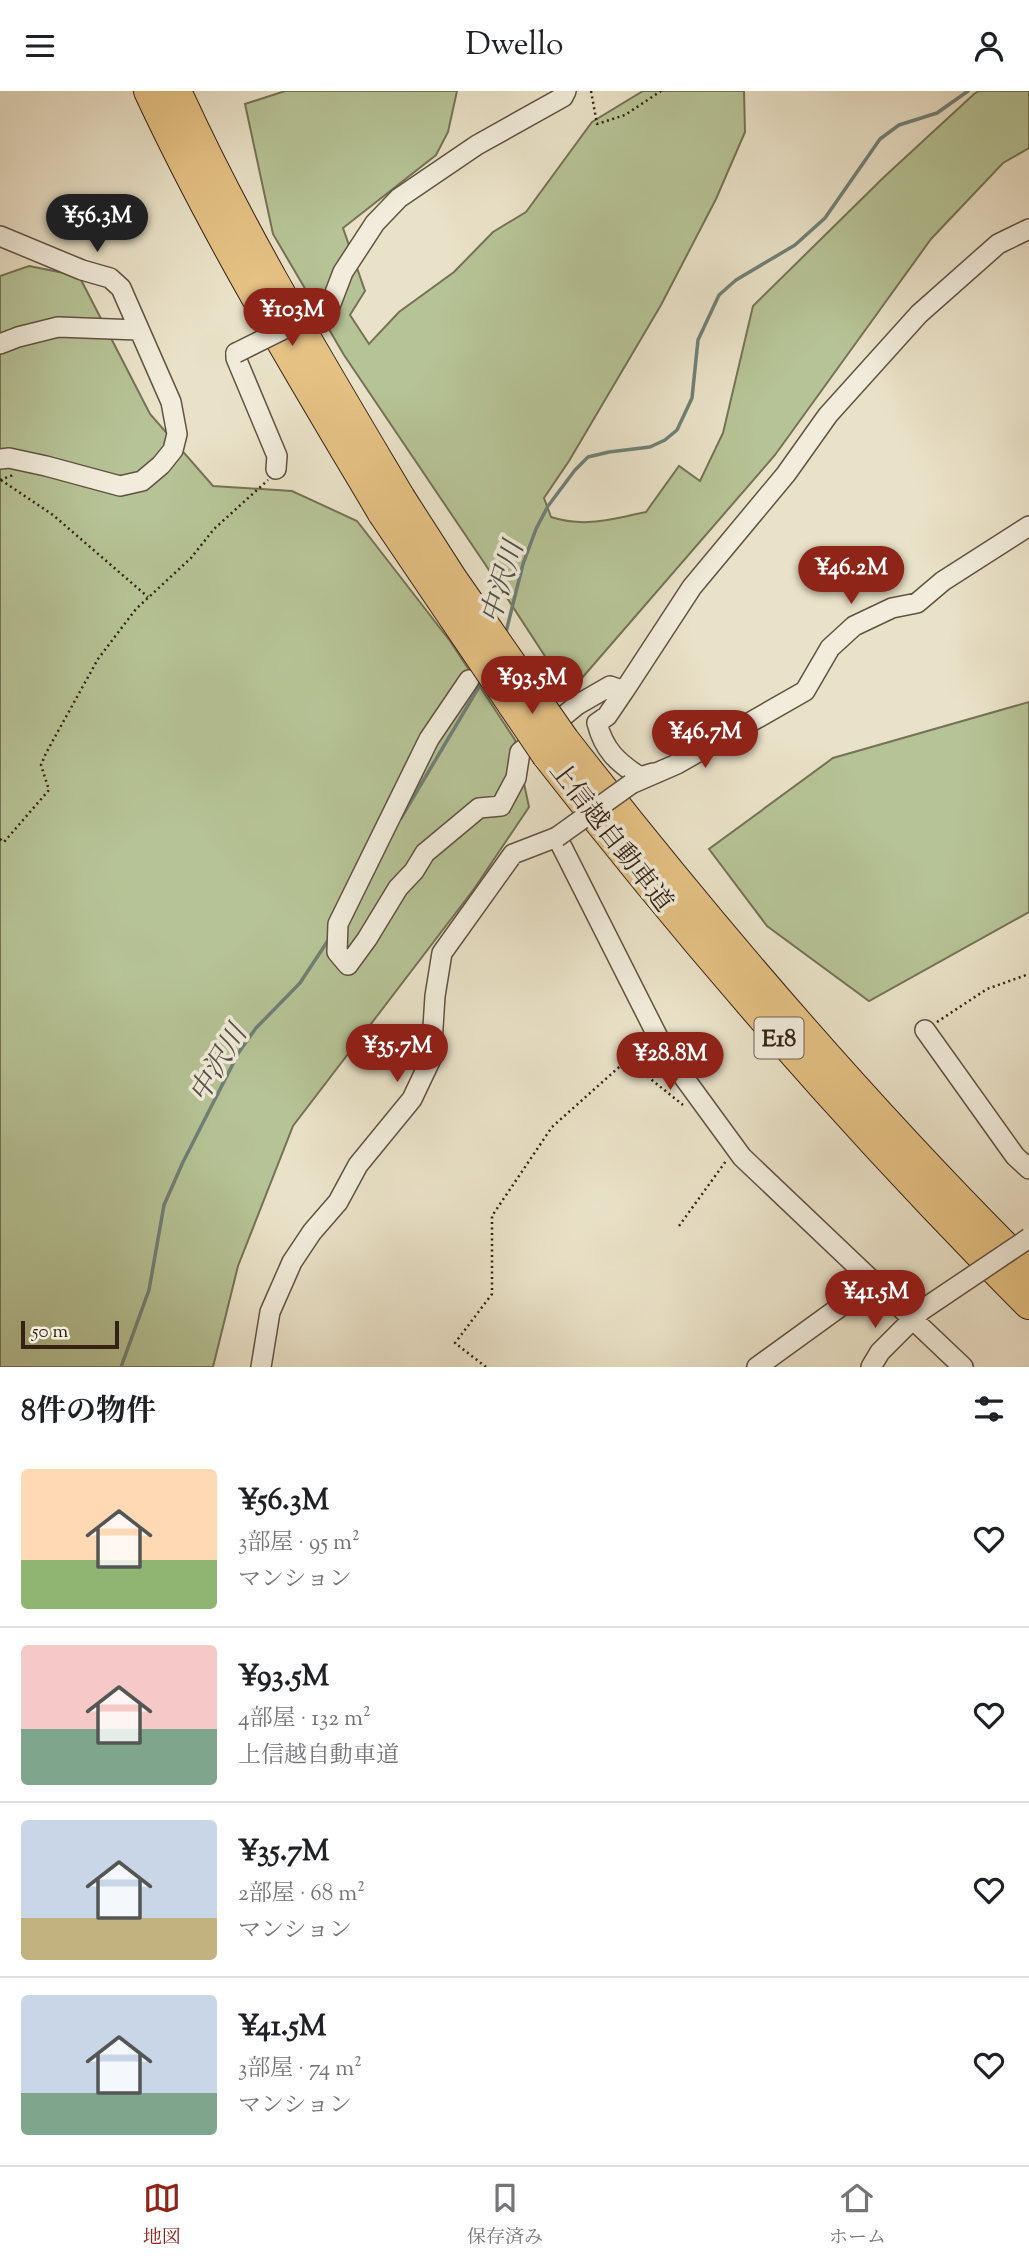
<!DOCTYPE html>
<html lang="ja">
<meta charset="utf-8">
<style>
body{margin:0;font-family:"Sorts Mill Goudy","Noto Serif JP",serif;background:#f6f6f6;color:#202124;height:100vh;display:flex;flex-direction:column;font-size:26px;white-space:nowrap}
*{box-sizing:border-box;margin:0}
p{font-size:23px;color:#757577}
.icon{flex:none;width:38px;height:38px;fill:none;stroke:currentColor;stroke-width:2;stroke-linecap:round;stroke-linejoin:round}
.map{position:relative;height:1276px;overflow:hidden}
.side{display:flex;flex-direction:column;background:#fff;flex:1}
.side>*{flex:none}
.scale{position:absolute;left:21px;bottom:18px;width:98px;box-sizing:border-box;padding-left:7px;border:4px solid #342215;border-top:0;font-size:19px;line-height:24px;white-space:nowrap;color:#342215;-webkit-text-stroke:5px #f1ecdb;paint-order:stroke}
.price{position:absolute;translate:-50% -60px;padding:0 16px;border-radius:24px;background:#8f2418;color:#fff;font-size:23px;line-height:46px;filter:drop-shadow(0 2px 4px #0008)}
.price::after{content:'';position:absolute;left:50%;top:42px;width:21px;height:16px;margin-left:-10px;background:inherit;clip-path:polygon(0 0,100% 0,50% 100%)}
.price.on{background:#222;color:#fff}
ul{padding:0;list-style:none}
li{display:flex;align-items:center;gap:21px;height:175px;padding:0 21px}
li+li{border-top:2px solid #e0e0e0}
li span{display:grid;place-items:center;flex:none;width:196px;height:140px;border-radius:7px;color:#555}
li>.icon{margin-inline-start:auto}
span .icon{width:84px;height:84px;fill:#fffc;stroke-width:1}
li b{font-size:30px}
h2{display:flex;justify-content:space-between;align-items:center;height:84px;padding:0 21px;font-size:30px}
header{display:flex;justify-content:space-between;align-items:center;height:91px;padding:0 21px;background:#fff;font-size:32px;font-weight:600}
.tab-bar{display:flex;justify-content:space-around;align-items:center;height:98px;border-top:2px solid #e0e0e0;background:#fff;font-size:19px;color:#757577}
.tab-bar a{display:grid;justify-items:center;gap:4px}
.tab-bar .on{color:#8f2418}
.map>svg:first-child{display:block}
.green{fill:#b6c396;stroke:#757256;stroke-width:2}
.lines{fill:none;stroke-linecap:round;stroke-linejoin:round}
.stream{stroke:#707f76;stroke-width:3.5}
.minor-casing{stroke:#625242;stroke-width:22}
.highway-casing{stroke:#342215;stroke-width:32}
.path{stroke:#342215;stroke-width:2.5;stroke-dasharray:2 3.5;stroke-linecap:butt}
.minor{stroke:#f1ecdb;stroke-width:19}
.highway{stroke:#e5c184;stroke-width:30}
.minor-bridge-casing{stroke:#625242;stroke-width:22;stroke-linecap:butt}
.highway-bridge-casing{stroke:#342215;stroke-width:32;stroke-linecap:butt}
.minor-bridge{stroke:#f1ecdb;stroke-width:19}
.highway-bridge{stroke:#e5c184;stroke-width:30}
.labels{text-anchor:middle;stroke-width:7;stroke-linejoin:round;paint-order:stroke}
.shield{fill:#f1ecdb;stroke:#6d5f50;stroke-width:2}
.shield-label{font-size:24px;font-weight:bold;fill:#342215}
.street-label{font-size:26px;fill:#342215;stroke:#f1ecdb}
.water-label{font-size:28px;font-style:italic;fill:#525046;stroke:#f1ecdb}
</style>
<header><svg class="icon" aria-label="menu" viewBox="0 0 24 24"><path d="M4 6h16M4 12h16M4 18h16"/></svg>Dwello<svg class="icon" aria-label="person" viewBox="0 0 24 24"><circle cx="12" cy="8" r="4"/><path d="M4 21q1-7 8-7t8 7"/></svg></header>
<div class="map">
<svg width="1029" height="1276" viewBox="0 0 1029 1276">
<rect width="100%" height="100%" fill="#eae2c8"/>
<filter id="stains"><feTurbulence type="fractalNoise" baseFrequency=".00286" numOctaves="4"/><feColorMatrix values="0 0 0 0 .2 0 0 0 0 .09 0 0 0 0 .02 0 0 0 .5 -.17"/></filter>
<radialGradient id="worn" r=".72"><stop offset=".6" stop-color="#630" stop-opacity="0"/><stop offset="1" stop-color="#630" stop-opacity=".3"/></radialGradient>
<path class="green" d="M285,0H457L448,41L436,64L343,137L365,200L350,224L369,253L399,221L454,181L493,141L526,121L592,31L643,0H744L745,41L716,108L661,214L569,370L544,407L551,426C585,437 612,428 646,421L679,375L700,390L723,342L753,215L883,87L974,3L979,0H1029V57L1003,72L931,148L775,364L569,602L485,473L344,264L273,143L245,13Z
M29,175L79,185L150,323L213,395L292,400L357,430L450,550L515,649L529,716L474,798L293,1035L238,1175L213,1276H0V185Z
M1029,611V821L869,910L767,835L709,758L833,667Z"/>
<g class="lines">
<path class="stream" d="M505,545L523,473L536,438L548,415L575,379L588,366L609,361L650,356L665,349L677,339L692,307L698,249L719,204L736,189L795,154L825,127L880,48L899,34L937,22L968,0
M401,727L483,589
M121,1276L149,1199L164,1114L183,1071L239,961L256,937L300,892L329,848"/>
<g class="minor-casing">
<path id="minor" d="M0,145L82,179L110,187L121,197L171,311L177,343L173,359L161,374L142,390L120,395L46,375L9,367L0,368
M330,215L343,181L375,132L399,107L477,54L563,6L566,0
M0,253L18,246L58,236L138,239
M236,262V267L277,365L276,378
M469,589L429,648L338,833L337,861L348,874L367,848L398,797L414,780L425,762L479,717L501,715L516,687L520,661L577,614L610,595L624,600L692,496L786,383L828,324L919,223L998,153L1029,138
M624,600L607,625L597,632C604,659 617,671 640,686L653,682
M631,693L677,673L805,600L830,557L854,535L892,517L917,512L943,490L1029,435
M925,939L1015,1065L1029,1078
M261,1276L270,1221L292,1171L312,1141L338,1111L358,1074L412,1008L431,968L435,905L442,862L513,763L557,746L666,962L742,1066L963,1276
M757,1276L873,1192
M871,1276L880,1261L921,1220"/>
</g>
<g class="highway-casing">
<path id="highway" d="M149,0C217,146 301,284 383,422
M176,0C240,141 321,274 400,407
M564,649C709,835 862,1014 1029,1180
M547,664C697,857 856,1039 1029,1213"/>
</g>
<path class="path" d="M591,0L597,33L625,24L661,0
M0,389L13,384
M1,389L53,424L148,506
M0,748L4,751L49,699L41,674L46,662L98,568L136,518L191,467L214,438L268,389
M937,931L987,898L1029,883
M679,1135L726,1070
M486,1276L455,1252L492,1203V1125L552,1036L627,969L683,1014"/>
<use href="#minor" class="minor"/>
<use href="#highway" class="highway"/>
<g class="minor-bridge-casing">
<path id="minor-bridge" d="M236,262L330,215
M557,746L631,693
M922,1219L1029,1147"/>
</g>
<g class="highway-bridge-casing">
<path id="highway-bridge" d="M400,407L452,488L564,649
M383,422L547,664"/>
</g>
<use href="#minor-bridge" class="minor-bridge"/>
<use href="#highway-bridge" class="highway-bridge"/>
</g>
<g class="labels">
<rect class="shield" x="754.5" y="926.5" width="49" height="41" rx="5"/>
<g class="shield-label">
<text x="779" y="955">E18</text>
</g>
<g class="street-label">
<text transform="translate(612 745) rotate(52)" y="9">上信越自動車道</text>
</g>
<g class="water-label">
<text transform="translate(501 491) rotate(-73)" y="10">中沢川</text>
<text transform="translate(217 972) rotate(-59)" y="10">中沢川</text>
</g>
</g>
<rect width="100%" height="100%" filter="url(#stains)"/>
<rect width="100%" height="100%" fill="url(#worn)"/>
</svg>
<div class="scale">50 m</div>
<b class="price on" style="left:97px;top:163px">¥56.3M</b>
<b class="price" style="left:292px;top:257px">¥103M</b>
<b class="price" style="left:851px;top:515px">¥46.2M</b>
<b class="price" style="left:532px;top:625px">¥93.5M</b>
<b class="price" style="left:705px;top:679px">¥46.7M</b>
<b class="price" style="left:397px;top:993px">¥35.7M</b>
<b class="price" style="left:670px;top:1001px">¥28.8M</b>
<b class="price" style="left:875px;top:1239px">¥41.5M</b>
</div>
<section class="side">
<h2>8件の物件<svg class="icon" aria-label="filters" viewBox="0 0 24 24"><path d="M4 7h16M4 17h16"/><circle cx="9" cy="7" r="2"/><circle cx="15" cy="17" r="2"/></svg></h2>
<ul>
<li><span style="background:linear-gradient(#ffd9b3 65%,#8fb573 0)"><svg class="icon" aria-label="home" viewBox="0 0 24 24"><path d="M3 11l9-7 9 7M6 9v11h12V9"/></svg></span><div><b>¥56.3M</b><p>3部屋 · 95 m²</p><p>マンション</p></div><svg class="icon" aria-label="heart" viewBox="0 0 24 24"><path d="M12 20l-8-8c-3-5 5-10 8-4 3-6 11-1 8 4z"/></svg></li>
<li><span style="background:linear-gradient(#f6c9c9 60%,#7fa58c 0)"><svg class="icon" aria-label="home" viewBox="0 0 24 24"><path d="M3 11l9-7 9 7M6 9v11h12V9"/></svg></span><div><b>¥93.5M</b><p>4部屋 · 132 m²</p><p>上信越自動車道</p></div><svg class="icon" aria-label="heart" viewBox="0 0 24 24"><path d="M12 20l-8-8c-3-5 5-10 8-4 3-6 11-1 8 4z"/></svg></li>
<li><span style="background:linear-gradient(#c9d6e8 70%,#c2b280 0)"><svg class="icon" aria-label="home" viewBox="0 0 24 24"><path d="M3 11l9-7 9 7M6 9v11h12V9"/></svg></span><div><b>¥35.7M</b><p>2部屋 · 68 m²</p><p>マンション</p></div><svg class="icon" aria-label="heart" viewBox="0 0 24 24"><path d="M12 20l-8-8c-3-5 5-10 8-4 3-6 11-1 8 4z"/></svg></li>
<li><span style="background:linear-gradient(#c9d6e8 70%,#7fa58c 0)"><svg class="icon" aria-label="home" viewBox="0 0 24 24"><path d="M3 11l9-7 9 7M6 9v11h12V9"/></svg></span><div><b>¥41.5M</b><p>3部屋 · 74 m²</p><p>マンション</p></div><svg class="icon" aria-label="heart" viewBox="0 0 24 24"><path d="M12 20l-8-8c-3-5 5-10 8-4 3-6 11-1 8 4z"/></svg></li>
</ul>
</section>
<nav class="tab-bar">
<a class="on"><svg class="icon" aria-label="map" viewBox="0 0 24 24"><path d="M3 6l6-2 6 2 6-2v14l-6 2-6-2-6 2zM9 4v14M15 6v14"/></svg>地図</a>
<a><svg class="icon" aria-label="saved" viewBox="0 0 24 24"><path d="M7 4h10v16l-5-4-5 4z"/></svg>保存済み</a>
<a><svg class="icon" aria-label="home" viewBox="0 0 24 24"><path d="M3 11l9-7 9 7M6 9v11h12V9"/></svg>ホーム</a>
</nav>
